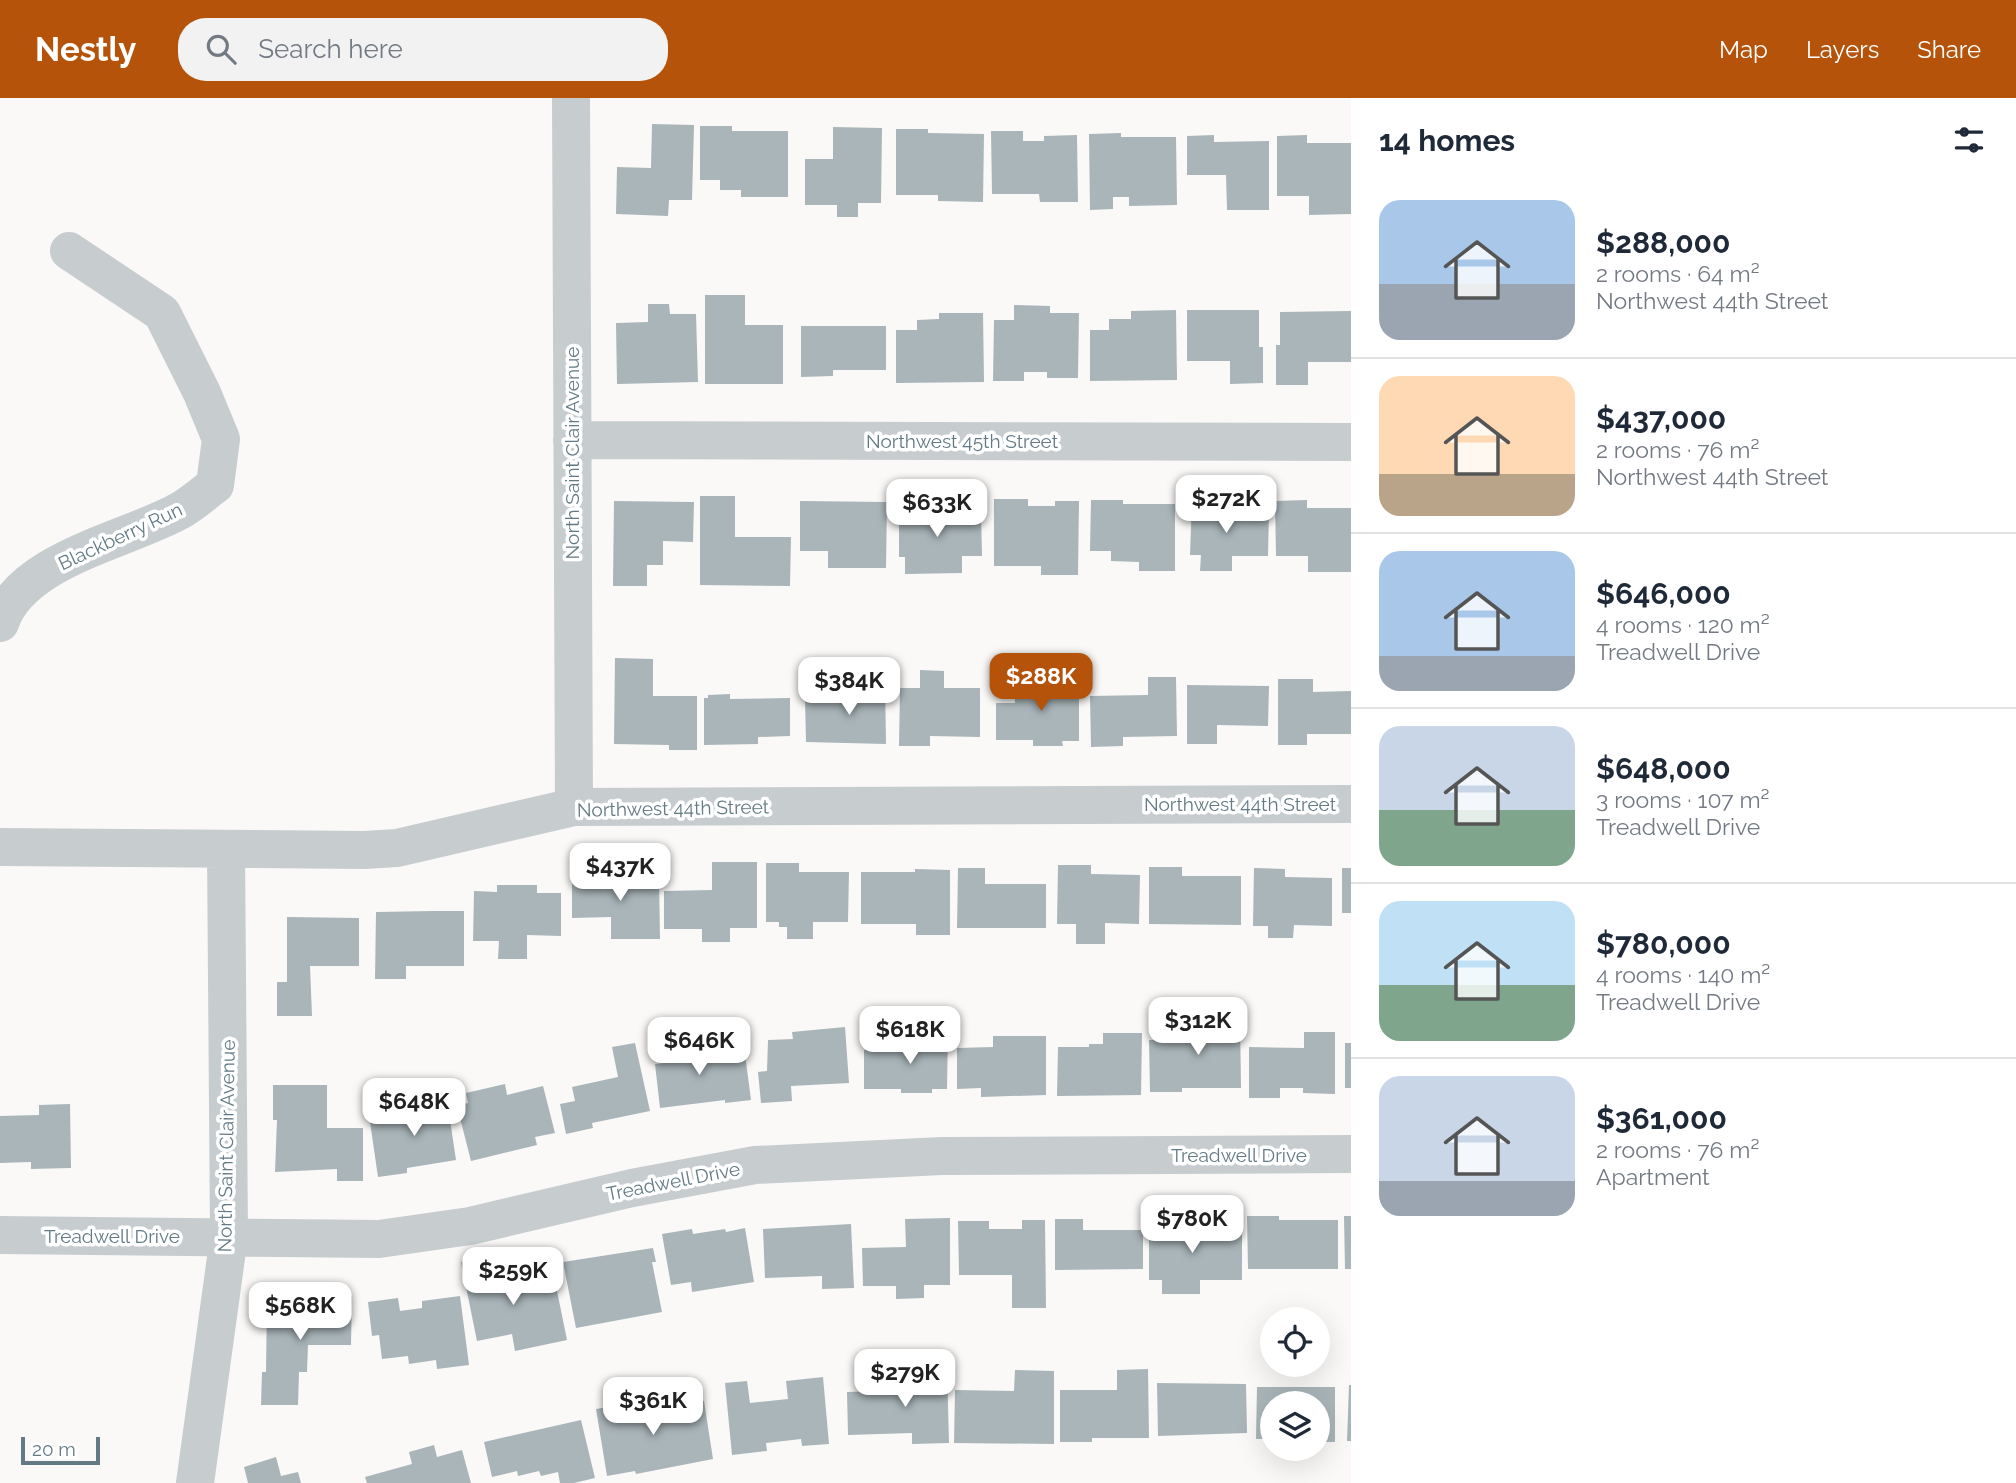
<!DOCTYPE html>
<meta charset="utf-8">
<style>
body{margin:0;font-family:Raleway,sans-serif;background:#f2f2f3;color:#1f2937;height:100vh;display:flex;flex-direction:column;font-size:26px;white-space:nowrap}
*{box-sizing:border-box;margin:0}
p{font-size:23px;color:#747a83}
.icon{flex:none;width:38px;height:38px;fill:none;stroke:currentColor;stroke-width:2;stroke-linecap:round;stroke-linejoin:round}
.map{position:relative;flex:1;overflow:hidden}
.side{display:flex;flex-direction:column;background:#fff;width:665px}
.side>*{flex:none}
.controls{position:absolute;left:1260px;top:1209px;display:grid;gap:14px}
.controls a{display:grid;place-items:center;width:70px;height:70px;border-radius:50%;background:#fff;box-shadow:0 7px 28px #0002;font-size:35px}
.scale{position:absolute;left:21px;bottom:18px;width:79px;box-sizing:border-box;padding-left:7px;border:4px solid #637a84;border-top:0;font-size:19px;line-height:24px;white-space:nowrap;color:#637a84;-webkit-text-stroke:5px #fff;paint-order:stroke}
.price{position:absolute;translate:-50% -60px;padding:0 16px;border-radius:14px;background:#fff;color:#222;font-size:23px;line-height:46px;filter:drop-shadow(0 2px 4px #0008)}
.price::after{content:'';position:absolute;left:50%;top:42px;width:21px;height:16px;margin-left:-10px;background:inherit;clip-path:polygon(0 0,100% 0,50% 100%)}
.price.on{background:#b45309;color:#fff}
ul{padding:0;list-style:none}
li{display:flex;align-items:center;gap:21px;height:175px;padding:0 28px}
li+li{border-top:2px solid #e0e1e3}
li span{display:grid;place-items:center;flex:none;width:196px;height:140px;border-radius:21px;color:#555}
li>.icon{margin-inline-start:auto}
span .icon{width:84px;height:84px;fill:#fffc;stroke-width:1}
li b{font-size:30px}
h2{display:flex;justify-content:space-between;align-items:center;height:84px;padding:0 28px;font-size:30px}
header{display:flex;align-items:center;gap:42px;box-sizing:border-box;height:98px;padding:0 35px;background:#b45309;color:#fff}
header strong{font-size:33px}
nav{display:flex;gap:38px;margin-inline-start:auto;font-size:24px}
.search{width:490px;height:63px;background:#f2f2f3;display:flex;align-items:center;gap:18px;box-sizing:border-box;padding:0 24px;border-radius:28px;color:#747a83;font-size:26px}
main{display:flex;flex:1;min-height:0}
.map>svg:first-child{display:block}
.building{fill:#a9b5b9}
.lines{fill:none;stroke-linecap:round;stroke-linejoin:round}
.minor{stroke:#c7cccf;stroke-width:38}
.labels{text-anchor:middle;stroke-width:7;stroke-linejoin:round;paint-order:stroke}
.street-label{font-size:19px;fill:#637a84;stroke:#fff}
</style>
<header>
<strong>Nestly</strong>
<div class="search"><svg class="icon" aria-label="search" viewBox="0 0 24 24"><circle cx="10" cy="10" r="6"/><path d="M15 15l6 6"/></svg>Search here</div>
<nav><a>Map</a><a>Layers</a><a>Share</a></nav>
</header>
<main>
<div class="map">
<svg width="1351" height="1385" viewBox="0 0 1351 1385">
<rect width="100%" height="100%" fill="#faf9f7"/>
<path class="building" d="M652,26L694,27L692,102H669L668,118L616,116L617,69L651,70Z
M700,28H732V33H788V99H741V92H720V82H700Z
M833,29L882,30L881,105H858V119H837V107H805V61H833Z
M896,31H928V35L984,36L983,104L938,103V97H896Z
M991,33H1023V43H1044V38L1077,37L1078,104H1040L1039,96H992Z
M1121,35V39H1176L1177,107L1129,108V99H1113V111L1090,112L1089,36Z
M1214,37V44L1269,43V112H1227L1226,77H1187V38Z
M1307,37V45H1351V116L1309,117V98H1277V38Z
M705,197H745V227H783V286H705Z
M648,206H669L670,216H696L698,284L617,286L616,225L648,224Z
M1014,207L1050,208V215H1079L1078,280H1047V274H1024V283H993L994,222H1014Z
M1176,212L1177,282L1090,283V232H1109V221H1131V213Z
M1187,212H1259V249H1263V285L1230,286V263H1187Z
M1351,213V264H1308V287H1276V247H1280V214Z
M939,215H983L984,284L896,285V232H917V222L939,221Z
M801,228H886V272H833V278L801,279Z
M700,398H735V439H791L790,488L700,487Z
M994,401H1028V408H1055V403H1079L1078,477H1041V468H994Z
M1091,402H1123V406H1175V473H1139V464L1111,463V453H1090Z
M1192,402H1221V413L1269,414L1268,458H1232V473H1200L1201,457H1190Z
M1307,402V410H1351V474H1308V458H1276L1275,403Z
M614,403L694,404L693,444L663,443V467H647V488H613Z
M800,403L887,404L886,470H828V453H800Z
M899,405H928V416L981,415L982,458H962V475L905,476V459H899Z
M615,560L653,561V598H697V652H669V647L614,646Z
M920,572L944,573V590H980V639L930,638V648H899L900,590H920Z
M1148,579H1176L1177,638L1123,639V648L1091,649L1090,598L1148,597Z
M1278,581H1313V594L1351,593V636H1307V647H1278Z
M856,582H885L886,646L806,644L805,601H856Z
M1014,583H1079V643H1062L1063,648H1033V642H996V605H1015Z
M1187,587L1269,588L1268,628L1217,627V646H1187Z
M730,596V601L790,600V638L758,639V646L704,647V600H708V597Z
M712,764H757V830H730V844H702V831H664V793L712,792Z
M766,765H799V774H849L848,824H813V841H787V829H779V824H766Z
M1058,767H1091V776L1140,777L1139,826L1105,825V846H1076V826H1057Z
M1149,769H1182V778H1241V827L1149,826Z
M958,770H985V786H1046V830H957Z
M1254,770L1285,771V779L1332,780V828L1294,827L1293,840H1268V828H1253Z
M1342,770H1351V815H1342Z
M915,771L950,772V837H916V826H861V774H915Z
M610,774H644V780H659L660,841H611V819L572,820V779H610Z
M497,787H537V795H561V838L527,837V861H498L499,843H473L474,793L497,794Z
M434,813H464V868H406V881H375L376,814Z
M287,819L359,820V868H310L312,918H277V884H287Z
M1187,920H1240L1241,990H1182V994H1150L1149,942H1187Z
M845,929L849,985L791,988L792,1003L761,1005L758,974L767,973L768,942L793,941L792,934Z
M917,934H948L947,991H932V995H901V991H864V952H884V949L917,952Z
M1304,934H1335V996L1303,995V990H1280V1000H1249V949L1304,950Z
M681,935L685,964L745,956L751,1002L725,1005V1002L660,1010L655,966L663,965L660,938Z
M1103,935H1142L1141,997L1057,998L1058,949H1089V946H1103Z
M993,938H1046V997L981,999V990L957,991V950L993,949Z
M635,945L650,1013L592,1025L593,1030L566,1036L560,1006L575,1003L572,989L618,979L612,949Z
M1345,945H1351V990H1345Z
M505,986L507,997L543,988L555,1035L535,1039L537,1047L471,1063L457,1008L468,1005L466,995Z
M273,987H327V1030H363V1083H337V1071L275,1074L277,1022H273Z
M446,995L456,1062L407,1070V1075L378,1079L370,1024L417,1017L415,1000Z
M70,1006L71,1070L31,1071V1064L0,1065V1018L39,1017V1007Z
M1183,1118V1132L1242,1131V1182H1200V1196H1162V1182H1149V1119Z
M1247,1118H1279V1122H1338V1171H1248Z
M1344,1118H1351V1171H1345Z
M950,1120V1187H924V1200L896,1201V1188H863L862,1150L906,1149L905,1121Z
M1055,1121H1083V1132H1143V1171L1055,1172Z
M1022,1122H1045L1046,1210H1012V1177H959L958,1123H989V1131H1022Z
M851,1126L854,1190L822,1191V1178L765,1180L763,1131Z
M745,1130L754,1184L692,1194L691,1184L671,1187L662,1136L692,1131L693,1136L725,1131L726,1134Z
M653,1150L656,1164H652L662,1214L576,1230L563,1164Z
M492,1158L498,1189L554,1178L567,1242L515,1253L512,1236L477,1243L461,1164Z
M322,1198H352L351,1247H308L307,1274H299L298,1307H261L262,1274H266L267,1203L322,1204Z
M460,1198L469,1267L437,1271L436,1262L409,1266L408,1258L382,1261L379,1237L372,1238L368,1204L398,1200L400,1213L422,1210V1203Z
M947,1269L949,1345L912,1346V1335L848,1337L847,1294L913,1292L912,1270Z
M1148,1271L1149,1340H1092V1344H1060V1292H1117V1272Z
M1015,1272L1054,1273V1346L954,1345L955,1292L1014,1293Z
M823,1279L829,1346L802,1348L801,1341L766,1345L767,1353L732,1357L725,1285L747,1283L750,1305L788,1301L786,1283Z
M1157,1285L1246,1286L1247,1335L1158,1338Z
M1349,1287H1351V1343H1347Z
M1257,1289H1335V1344H1318V1306H1272V1341H1256Z
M640,1303L642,1313L704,1303L713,1361L636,1376L635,1373L607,1378L596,1311Z
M581,1322L595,1380L574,1385H560L558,1374L541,1378L539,1373L518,1378L517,1373L492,1379L484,1344Z
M434,1347L437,1359L462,1352L471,1385H367L365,1379L412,1366L409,1354Z
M276,1359L281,1378L298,1374L301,1385H248L244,1369Z"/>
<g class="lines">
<path class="minor" d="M571,0L574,709
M572,342L1351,344
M0,525C21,461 126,443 181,412C193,405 204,395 215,387L221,341L202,295L162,215L69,153
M0,749L364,752L397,750L574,709L1351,706
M0,1137L379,1141L470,1128L632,1090L755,1067L942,1058L1351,1056
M195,1385L229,1138L226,751"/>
</g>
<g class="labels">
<g class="street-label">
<text x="962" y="350">Northwest 45th Street</text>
<text transform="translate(572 355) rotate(-90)" y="7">North Saint Clair Avenue</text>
<text transform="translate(120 438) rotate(-25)" y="7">Blackberry Run</text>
<text x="1240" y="713">Northwest 44th Street</text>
<text transform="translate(673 710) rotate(-1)" y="7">Northwest 44th Street</text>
<text transform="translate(226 1048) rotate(-89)" y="7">North Saint Clair Avenue</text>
<text x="1239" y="1064">Treadwell Drive</text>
<text transform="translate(673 1083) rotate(-11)" y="7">Treadwell Drive</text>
<text x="112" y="1145">Treadwell Drive</text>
</g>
</g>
</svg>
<div class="controls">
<a><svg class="icon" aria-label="locate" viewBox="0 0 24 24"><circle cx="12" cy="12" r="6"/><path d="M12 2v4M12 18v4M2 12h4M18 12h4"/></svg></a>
<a><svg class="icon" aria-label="layers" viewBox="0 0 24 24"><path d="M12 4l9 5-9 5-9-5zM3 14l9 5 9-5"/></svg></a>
</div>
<div class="scale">20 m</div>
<b class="price" style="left:1226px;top:437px">$272K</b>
<b class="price" style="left:937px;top:441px">$633K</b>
<b class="price on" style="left:1041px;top:615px">$288K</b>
<b class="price" style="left:849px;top:619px">$384K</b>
<b class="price" style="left:620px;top:805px">$437K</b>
<b class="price" style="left:1198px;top:959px">$312K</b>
<b class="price" style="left:910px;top:968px">$618K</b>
<b class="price" style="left:699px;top:979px">$646K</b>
<b class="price" style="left:414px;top:1040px">$648K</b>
<b class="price" style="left:1192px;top:1157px">$780K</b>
<b class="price" style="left:513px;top:1209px">$259K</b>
<b class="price" style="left:300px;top:1244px">$568K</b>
<b class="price" style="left:905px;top:1311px">$279K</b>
<b class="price" style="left:653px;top:1339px">$361K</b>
</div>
<section class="side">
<h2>14 homes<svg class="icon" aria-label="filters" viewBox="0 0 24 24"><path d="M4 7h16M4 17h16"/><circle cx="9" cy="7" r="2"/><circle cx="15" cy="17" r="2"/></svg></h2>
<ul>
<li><span style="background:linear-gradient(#a9c7e8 60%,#9aa5b1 0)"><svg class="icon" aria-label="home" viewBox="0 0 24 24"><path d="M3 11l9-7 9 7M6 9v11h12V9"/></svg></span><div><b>$288,000</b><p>2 rooms · 64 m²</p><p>Northwest 44th Street</p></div></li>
<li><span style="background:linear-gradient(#ffd9b3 70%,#b9a48a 0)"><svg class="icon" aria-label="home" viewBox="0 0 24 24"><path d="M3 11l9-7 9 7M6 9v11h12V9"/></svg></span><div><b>$437,000</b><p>2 rooms · 76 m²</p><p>Northwest 44th Street</p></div></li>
<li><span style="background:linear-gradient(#a9c7e8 75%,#9aa5b1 0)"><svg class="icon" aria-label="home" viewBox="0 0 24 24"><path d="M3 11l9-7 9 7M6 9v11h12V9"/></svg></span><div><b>$646,000</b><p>4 rooms · 120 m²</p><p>Treadwell Drive</p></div></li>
<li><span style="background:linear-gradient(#c9d6e8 60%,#7fa58c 0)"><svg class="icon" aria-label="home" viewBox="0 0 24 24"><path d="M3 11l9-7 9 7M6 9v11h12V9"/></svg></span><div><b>$648,000</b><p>3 rooms · 107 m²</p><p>Treadwell Drive</p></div></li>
<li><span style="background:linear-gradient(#bfe0f5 60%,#7fa58c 0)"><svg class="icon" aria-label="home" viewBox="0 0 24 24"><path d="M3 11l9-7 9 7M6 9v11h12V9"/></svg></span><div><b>$780,000</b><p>4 rooms · 140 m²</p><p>Treadwell Drive</p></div></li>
<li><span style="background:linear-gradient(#c9d6e8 75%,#9aa5b1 0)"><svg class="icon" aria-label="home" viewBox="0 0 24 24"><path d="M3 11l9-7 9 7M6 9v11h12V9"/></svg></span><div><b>$361,000</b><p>2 rooms · 76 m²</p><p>Apartment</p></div></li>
</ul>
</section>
</main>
